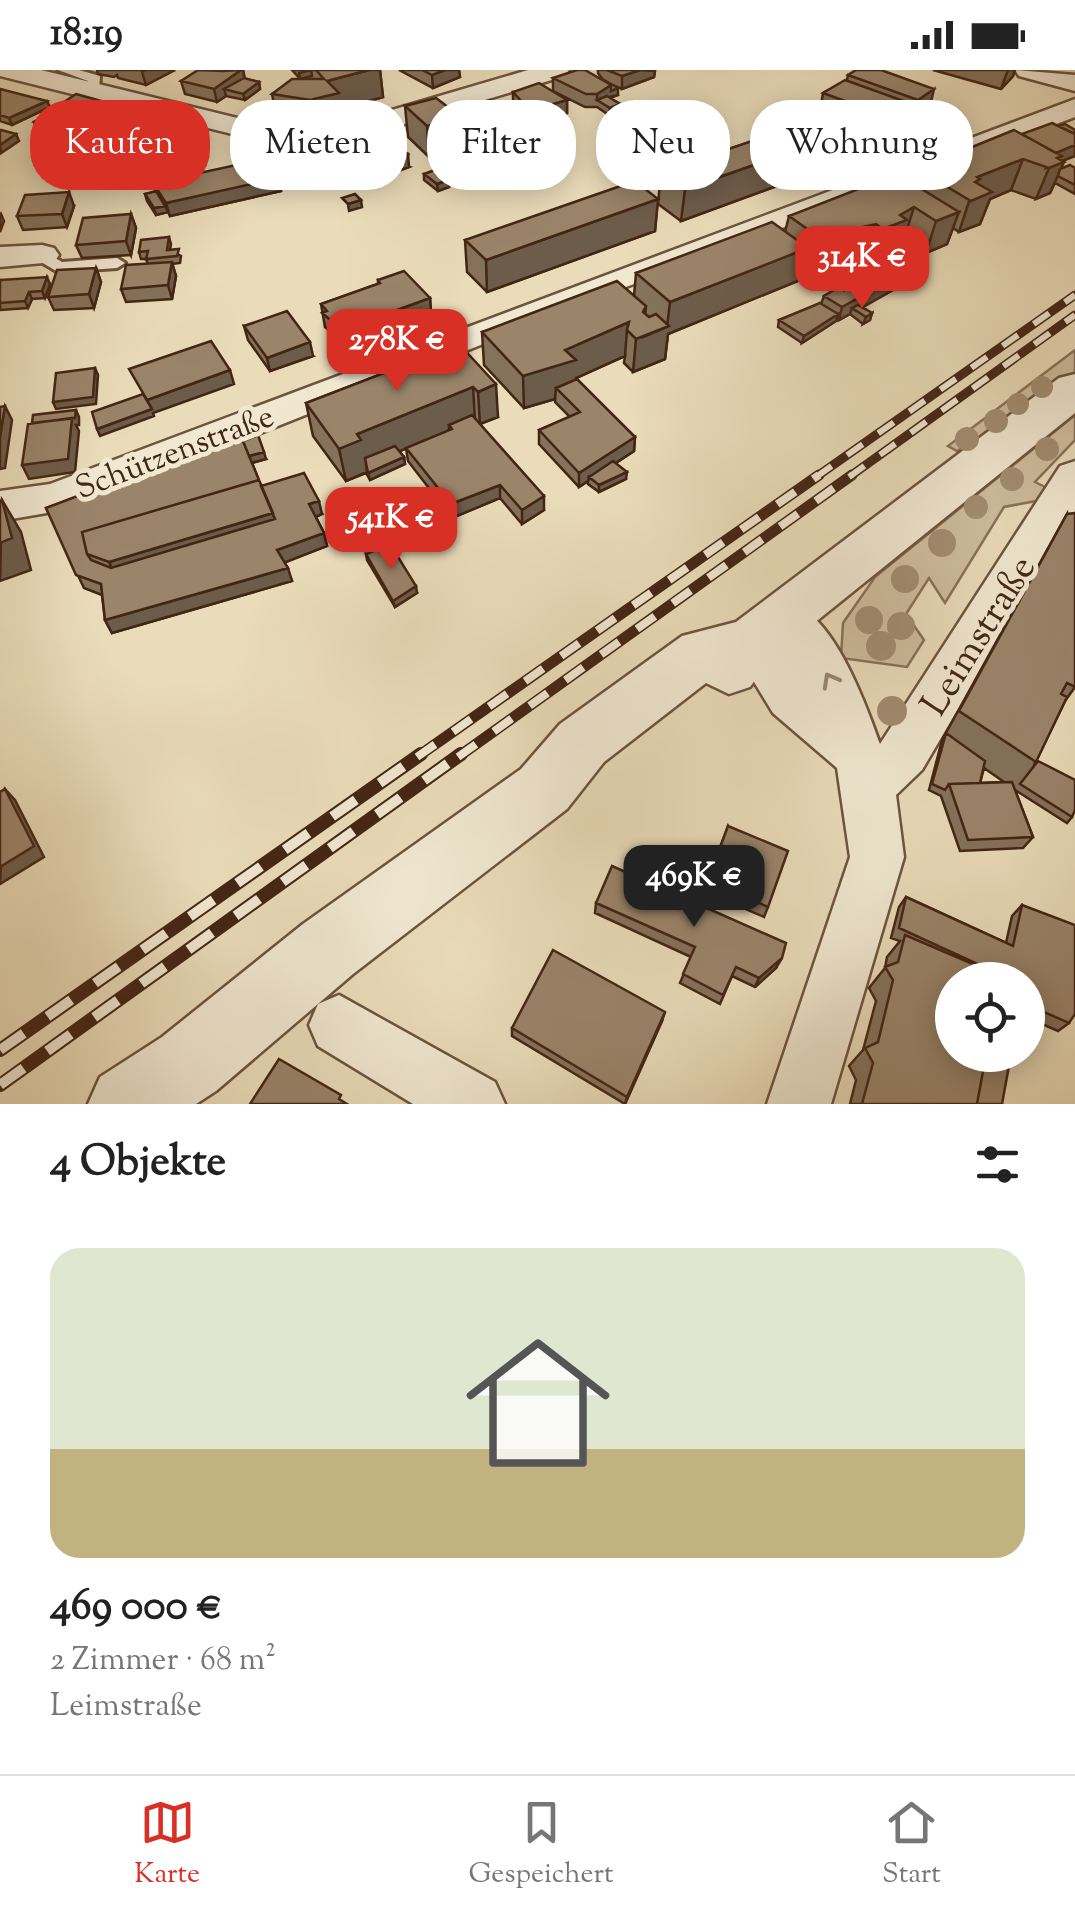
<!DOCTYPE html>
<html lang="de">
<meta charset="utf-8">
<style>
body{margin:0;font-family:"Sorts Mill Goudy",serif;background:#f2f2f2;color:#222;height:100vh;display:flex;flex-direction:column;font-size:38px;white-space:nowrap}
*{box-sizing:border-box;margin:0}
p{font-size:32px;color:#767676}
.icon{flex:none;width:55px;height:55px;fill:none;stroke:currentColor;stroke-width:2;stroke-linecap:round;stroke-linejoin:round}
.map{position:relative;height:1034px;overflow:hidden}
.details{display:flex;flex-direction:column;background:#fff;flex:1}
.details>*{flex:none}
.top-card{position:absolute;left:30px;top:30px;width:1015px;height:90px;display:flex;gap:20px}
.controls{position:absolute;left:935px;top:892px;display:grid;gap:20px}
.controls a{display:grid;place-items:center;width:110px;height:110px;border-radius:50%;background:#fff;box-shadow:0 5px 25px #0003;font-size:50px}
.price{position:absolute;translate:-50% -85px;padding:0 22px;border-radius:20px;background:#d93025;color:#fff;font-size:32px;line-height:65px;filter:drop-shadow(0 2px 5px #0008)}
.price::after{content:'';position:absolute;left:50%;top:60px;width:30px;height:22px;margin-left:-15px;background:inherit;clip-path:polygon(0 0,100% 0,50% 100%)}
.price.active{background:#222;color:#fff}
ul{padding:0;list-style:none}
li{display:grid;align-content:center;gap:20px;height:530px;padding:0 50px}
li+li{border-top:2px solid #e0e0e0}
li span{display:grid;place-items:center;height:310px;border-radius:30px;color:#555}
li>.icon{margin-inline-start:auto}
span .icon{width:180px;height:180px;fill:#fffc;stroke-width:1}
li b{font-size:42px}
h2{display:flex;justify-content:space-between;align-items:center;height:120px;padding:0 50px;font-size:42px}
.chip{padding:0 35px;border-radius:40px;background:#fff;box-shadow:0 5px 25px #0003;font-size:35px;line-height:90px}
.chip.active{background:#d93025;color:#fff}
.status{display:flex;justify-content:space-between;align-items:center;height:70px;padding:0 50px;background:#fff;direction:ltr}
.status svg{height:28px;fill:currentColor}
.menu{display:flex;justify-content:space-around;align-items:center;height:140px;border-top:2px solid #e0e0e0;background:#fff;font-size:28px;color:#767676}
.menu a{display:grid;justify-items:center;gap:5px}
.menu .active{color:#d93025}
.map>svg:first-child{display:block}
.green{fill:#cebd9e;stroke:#887159;stroke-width:2.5}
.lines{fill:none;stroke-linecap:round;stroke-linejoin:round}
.service-casing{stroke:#6d533e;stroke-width:6}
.minor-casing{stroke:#6d533e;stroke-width:5}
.tertiary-casing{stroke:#6d533e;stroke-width:5}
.service{fill:#f1e8d2;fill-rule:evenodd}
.minor{fill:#f1e8d2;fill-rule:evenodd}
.tertiary{fill:#f1e8d2;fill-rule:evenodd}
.rail-far2-casing{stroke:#432514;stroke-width:9}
.rail-far1-casing{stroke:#432514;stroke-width:11}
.rail-casing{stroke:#432514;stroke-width:14}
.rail-far2{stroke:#f1e8d2;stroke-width:6;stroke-dasharray:19;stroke-linecap:butt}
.rail-far1{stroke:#f1e8d2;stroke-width:8;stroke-dasharray:22;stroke-linecap:butt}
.rail{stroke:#f1e8d2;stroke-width:10;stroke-dasharray:29;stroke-linecap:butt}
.tree{fill:#a18c71}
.wall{fill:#84725b;stroke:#432514;stroke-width:2.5;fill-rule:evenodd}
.shaded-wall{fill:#6c5c4a;stroke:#432514;stroke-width:2.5}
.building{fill:#9a846a;stroke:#432514;stroke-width:2.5}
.oneway{stroke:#9a8673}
.labels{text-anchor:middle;stroke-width:10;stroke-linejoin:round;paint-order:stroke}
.far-street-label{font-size:32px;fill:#432514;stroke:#f1e8d2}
.street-label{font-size:38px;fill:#432514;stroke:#f1e8d2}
</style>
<div class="status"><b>18:19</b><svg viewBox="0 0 49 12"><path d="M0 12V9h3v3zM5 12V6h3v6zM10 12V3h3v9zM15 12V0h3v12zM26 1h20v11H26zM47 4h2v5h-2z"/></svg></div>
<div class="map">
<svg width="1075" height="1034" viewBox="0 0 1075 1034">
<rect width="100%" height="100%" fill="#eadcba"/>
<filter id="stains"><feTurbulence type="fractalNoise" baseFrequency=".002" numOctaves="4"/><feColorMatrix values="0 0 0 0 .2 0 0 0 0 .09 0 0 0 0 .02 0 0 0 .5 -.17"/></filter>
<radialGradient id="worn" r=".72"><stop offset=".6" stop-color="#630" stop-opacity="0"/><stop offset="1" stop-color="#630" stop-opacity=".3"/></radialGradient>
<path class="green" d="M1075,280V304L1029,338L957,381L948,376Z
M1075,345V370L1035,412L1049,419L1036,431L1004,437L945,533L929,508L906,544L924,570L907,597L841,588L843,553L875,507Z"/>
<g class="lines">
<g class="service-casing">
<path id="service" d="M58,0H79L100,6L99,20L87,23L88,11Z
M42,180L62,192L117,188L125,193L117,198L58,202L36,189L34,185Z"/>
</g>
<g class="minor-casing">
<path id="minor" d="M0,0H41L307,65L528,0H569L565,6L308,83L0,6Z
M1015,0L1075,5V21L1019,6Z
M1075,29V47L626,217L70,439L0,451V421L50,414Z
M42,175L54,178L59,185L54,192L0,197V177Z
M1075,391V441L922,700L896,725L904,787L831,1034H767L850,787L837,698L773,643L729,571L735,558L752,552L767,557L761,546L768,533C824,515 865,632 880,674L1060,396Z
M339,925L495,1012L505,1034H413L318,976L309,955L318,934Z"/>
</g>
<g class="tertiary-casing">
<path id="tertiary" d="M1075,304V343L772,587L750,617L729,624L706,613L604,692L567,739L353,904L216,1021L196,1034H88L100,1007L162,967L303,854L521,699L560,654L682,566L736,552L1059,308Z"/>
</g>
<use href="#service" class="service"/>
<use href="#minor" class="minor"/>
<use href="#tertiary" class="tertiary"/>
<g class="rail-far2-casing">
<path id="rail-far2" d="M816,407L1075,225
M849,407L1075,245"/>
</g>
<g class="rail-far1-casing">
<path id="rail-far1" d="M417,687L819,405
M458,687L852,405"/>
</g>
<g class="rail-casing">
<path id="rail" d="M0,980L421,684
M0,1015L461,684"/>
</g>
<use href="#rail-far2" class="rail-far2"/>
<use href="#rail-far1" class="rail-far1"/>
<use href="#rail" class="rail"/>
</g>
<g class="tree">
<circle cx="1042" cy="317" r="11"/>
<circle cx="1018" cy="334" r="11"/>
<circle cx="996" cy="351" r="12"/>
<circle cx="967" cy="369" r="12"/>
<circle cx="1047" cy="379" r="12"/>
<circle cx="1012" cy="409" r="12"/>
<circle cx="976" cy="437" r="12"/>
<circle cx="942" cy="473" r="14"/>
<circle cx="905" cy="509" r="14"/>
<circle cx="869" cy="550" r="14"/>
<circle cx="901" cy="556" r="14"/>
<circle cx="881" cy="576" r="15"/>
<circle cx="892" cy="641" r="15"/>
</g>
<path class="wall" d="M97,0H175L146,15L118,8L117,5L114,7L98,4Z
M243,0L245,9L259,12L260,19L245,30L226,26L217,32L185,24L181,11L223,1Z
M292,0H380L383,27L341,39L343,53L316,60L279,55L277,48H274L273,41L275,39L272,24L300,9Z
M399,0H459L460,7L433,18Z
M598,0H654L655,1L654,7L622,19L615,16L618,25L610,28L620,34V41L609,45L597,37H585L553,21V8L603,10L598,3Z
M933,0H1015L1013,6L1001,19Z
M848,5L931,32L922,38V52L902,66L821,35L823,23L847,10Z
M0,19L50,37L12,55L0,51Z
M513,22L567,30V43L539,51L524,47L513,35Z
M112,34L117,46L88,66L71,61L58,70L39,65L34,52Z
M405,36L463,77L429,87L408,67Z
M462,39L516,47V60L489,70L474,65L463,52Z
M776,56L833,68L826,98L681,151L658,134L661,102L776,63Z
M111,60L182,63L147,87L152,88L154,95L140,105L132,103L129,96L137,91L121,87Z
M1022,64L1075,86L1062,91L1060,99L1075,98V124L1055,113L1050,123L1036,129L1011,120L990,129L980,154L959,162L953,158L947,174L926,183L904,169L901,170L897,181L874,191L867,186L859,188L857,195L825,209L804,194L800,210L668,264L665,289L633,302L624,293L625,286L576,308V309L635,367L634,381L616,393L626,409L599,422L588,414V411L579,417L539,374V360L570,347L555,332V329L524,338L484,295L482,262L634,226L636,203L785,162L789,146L911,113L916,98Z
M865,72L863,79L851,87L839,82L841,76Z
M522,82L544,92L532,96L522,89Z
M312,86L360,92L359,86L409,97L374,110L361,99L362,106L332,116L315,99Z
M270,97L306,99L307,106L280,113L281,121L170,146L168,142L156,145L147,131L145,124L156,122L153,113Z
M424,104L448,110L449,117L438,121L424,110Z
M658,129L655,161L487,222L467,202L465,170Z
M74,136L67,157L23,160L17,146Z
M131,144L136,158L131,185L82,188L76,175Z
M169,167L171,174L170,180L181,186L180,193L172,194L176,206L172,229L126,232L121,219L148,194L146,189H141L139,182Z
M96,198L101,212L94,238L54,240L48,227Z
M0,210L50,214L45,228L32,229L28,238L0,240Z
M378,210L430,228L431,242L345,274L325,257L321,234L378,214Z
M841,216L893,220L862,237L872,243L870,250L863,254L850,244L839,250L837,249L836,251L802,273L778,257L779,250L821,234L824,226L841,218Z
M244,256L313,286L270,301L248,270Z
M459,274L498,347L480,354L544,440L522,454L500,428L452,448L408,391L406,378L399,381L404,387L405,394L370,410L366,403L346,411L313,366L306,333Z
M243,371L266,389L252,393L261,416L322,444L316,447L324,463L327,476L284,492L292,511L112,563L105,550L102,525L84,518L46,438Z
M1067,444L1075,617L1065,631L1034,695L1072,747L1067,753L1015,720L1033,767L1023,778L960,781L941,726L929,720L942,670ZM984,698L1004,712L980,713Z
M366,484L417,523L395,537L367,490Z
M728,756L768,837L764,847L704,821Z
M906,827L1006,873L1012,846L1022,835L1069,953L1058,961L1028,948V910H952L1002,1034H850L856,1010L849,996L863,980L876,931L869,918L885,898L887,887L900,871L891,868L899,837Z
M596,833L776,898L755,917L732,906L720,934L680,913L691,887L595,843Z
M662,951L625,1034L512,966V958Z"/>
<path class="shaded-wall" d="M146,0H175L146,15L142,2Z
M241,0H243L245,11L224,19L226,26L217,32L214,19Z
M311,0L312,6L300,9L299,3Z
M369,0H380L383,27L341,39L343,53L316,60L310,30L327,11Z
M445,0H459L460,7L433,18L432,5Z
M640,0L655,1L654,7L622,19V6Z
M1008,0H1015L1013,6L1001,19Z
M259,12L260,19L245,30L243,24Z
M611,15L618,18V25L597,30V24Z
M934,19L931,32L914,43L918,30Z
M567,30V43L539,51V38Z
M47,31L50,37L12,55L9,48Z
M112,34L117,46L88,66L83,53Z
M620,34V41L609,45L610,38Z
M926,39L922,52L902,66L905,53Z
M461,47L463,77L429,87L427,56Z
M516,47V60L489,70V57Z
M66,48L71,61L58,70L53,57Z
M179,50L182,63L141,92L137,79Z
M16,64L19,71L1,83L0,75Z
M833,68L826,98L681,151L685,119Z
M865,72L863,79L851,87L853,80Z
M1075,75V86L1059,92H1064L1050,123L1036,129L1049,98L1054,94L1046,98L1051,85Z
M408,84L409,97L374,110L372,96Z
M544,85V92L532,96V89Z
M152,88L154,95L140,105L138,98Z
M1023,89L1011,120L990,129L980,154L959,162L977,107Z
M360,93L362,106L332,116L329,102Z
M306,99L307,106L280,113L281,121L170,146L166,133Z
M448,110L449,117L438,121L437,114Z
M69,122L74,136L67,157L62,144Z
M658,129L655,161L487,222L486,190Z
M361,130L362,137L349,141L348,134Z
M165,136L168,142L156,145L154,138Z
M914,137L904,169L901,170L897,181L874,191L883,159L900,145Z
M959,142L947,174L926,183L936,151Z
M1,144L4,151L0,162V146Z
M131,144L136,158L131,185L126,171Z
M876,154L867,186L859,188L857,195L825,209L827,202L821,198L827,173L859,158Z
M808,178L800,210L668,264L665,289L633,302L636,269L646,236L643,267L667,257L670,232Z
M172,192L176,206L172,229L168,215Z
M96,198L101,212L94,238L89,224Z
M897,206L893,220L856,241L852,238L850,244L839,250L842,237Z
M47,207L50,214L45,228L42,221Z
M29,222L32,229L28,238L25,231Z
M430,228L431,242L345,274L342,260Z
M872,243L870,250L863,254L866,247Z
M838,244L836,251L802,273L804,266Z
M629,252L627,260L625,286L576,308L575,323L556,318L555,329L524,338L523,306L565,280Z
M310,272L313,286L270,301L267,288Z
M95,298L98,305L96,334L56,339L53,332Z
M230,300L234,314L153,343L154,346L100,366L97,359L151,339L147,330Z
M496,314L498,347L480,354L478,322Z
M473,317L475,350L449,355V361L366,395L367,402L346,411L339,379L357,364Z
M5,336L12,350L5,398L0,399V367Z
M76,340L79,347V355H76L79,361L75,402L29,409L22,395L36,361Z
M635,367L634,381L591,409L589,407L588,411L579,417V403Z
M264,382L266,389L251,393L249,386Z
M404,387L405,394L370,410L368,403Z
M627,402L626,409L599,422V415Z
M500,415V428L452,448L451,434Z
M544,426V440L522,454V440Z
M2,430L21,462L31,500L0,511Z
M319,431L322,444L313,448L309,434Z
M273,443L279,462L118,511L109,492Z
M324,463L327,476L281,494L277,480Z
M288,498L292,511L112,563L105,550Z
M416,516L417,523L395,537L393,531Z
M5,719L15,730L44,787L0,814Z
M782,888L776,898L755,917L759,908Z
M665,942L662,951L625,1034L627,1027Z"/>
<path class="building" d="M198,0L223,1L241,0L214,19L181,11Z
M316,0H369L327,11L339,23L310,30L272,24L292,9H324Z
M422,0H445L432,5Z
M577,0H585L611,15L597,24H586L553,8Z
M607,0H640L622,6Z
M856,0H881L934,19L918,30L848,5Z
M244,8L259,12L243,24L224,19Z
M603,10H604L618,18L611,21V15Z
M845,10L926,39L905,53L823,23Z
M539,13L567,30L539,38L524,34L513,22Z
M0,19L47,31L9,48L0,45Z
M76,24L112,34L83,53L66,48L53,57L34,52Z
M607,26L620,34L610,38L597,30Z
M436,28L461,47L427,56L405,36Z
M490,30L516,47L489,57L474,52L462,39Z
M140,40L179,50L137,79L117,74L130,65L111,60Z
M789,48L802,54L785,60L776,56Z
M808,52L833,67L685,119L661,102Z
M1052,53L1075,64V75L1056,83L1022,64Z
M1065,54L1075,60V64L1059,56Z
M1014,60L1062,86L1057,88L1064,92L1049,98L1023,89L977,107L980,109L975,112L992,122L971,131L916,98L945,88Z
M0,61L1,60L16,64L0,75Z
M852,67L865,72L853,80L841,76Z
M394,73L408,84L372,96L359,86Z
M343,76L360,93L329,102L312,86Z
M533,78L544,85L532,89L522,82Z
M143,86L152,88L138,98L129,96Z
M264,89L279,108L166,133L153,113Z
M297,89L306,99L278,107L270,97Z
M1070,95L1075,98V115L1058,106L1060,99Z
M435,100L448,110L437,114L424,104Z
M897,104L959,142L936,151L914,137L900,145L907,150L883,159L876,154L859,158L827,173L789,146Z
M635,111L658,129L486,190L465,170Z
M156,121L165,136L154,138L145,124Z
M69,122L62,144L17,146L25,125Z
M355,124L361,130L348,134L342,128Z
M131,144L126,171L76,175L83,148Z
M772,152L808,178L670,232L636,203Z
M169,167L167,180L179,179L177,186L146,189L148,181L139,182L141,170Z
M852,183L859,188L827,202L821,198L845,188Z
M172,192L168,215L121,219L126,195Z
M881,194L897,206L842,237L824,226L839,217L845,221L841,216Z
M96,198L89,224L48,227L57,200Z
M404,201L430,228L342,260L322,243L327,241L321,234L380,213L378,210Z
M47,207L42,221L29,222L25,231L0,233V210Z
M617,211L646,236L643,242L649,247L656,244L669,256L636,269L627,260L629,252L565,280L576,290L523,306L482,262Z
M820,233L838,244L804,266L779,250Z
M858,235L872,243L866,247L852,238Z
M287,241L310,272L267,288L244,256Z
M211,271L230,300L147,330L129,299Z
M459,274L496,314L478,322L473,317L357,364L361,370L339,379L306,333Z
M95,298L93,327L53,332L56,303Z
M577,309L635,367L579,403L539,360L580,342L556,318Z
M143,324L152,339L97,359L92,342Z
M5,336L0,367V337Z
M76,340L75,348L32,353L33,345Z
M472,345L544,426L522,440L500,415L451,434L406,378L452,359L449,355Z
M72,348L68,389L22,395L28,354Z
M240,364L259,410L82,462L87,484L91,490L111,498L275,449L261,416L304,403L319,431L309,434L324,463L277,480L288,498L105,550L101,514L76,505L46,438Z
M258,365L264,382L249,386L243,371Z
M395,376L404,387L368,403L365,388Z
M613,391L627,402L599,415L589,407Z
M259,410L273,443L109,492L87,484L82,462Z
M2,430L12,468L0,473V431Z
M1075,443V617L1067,613L1061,624L1067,627L1036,692L959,641L1067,444Z
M390,474L416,516L393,531L366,484Z
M946,663L985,691L980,713L949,714L945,720L932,714Z
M1038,691L1075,710V740L1072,747L1020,714Z
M1012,712L1033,767L968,770L949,714Z
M5,719L34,776L0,797V722Z
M728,756L788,781L768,837L708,810Z
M612,796L786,873L782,888L759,908L736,897L723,925L683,904L695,877L596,833Z
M906,827L1013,876L1022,835L1075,855V944L1069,953L1028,935V910H1000L1001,906L993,903V901L899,858Z
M905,865L1001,906L1000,910H952V985H986L977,1034H862L873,993L865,978L878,972L893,910L885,897L898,892Z
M553,880L665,942L627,1027L512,958Z
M986,985H1011L1002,1034H977Z
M279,989L341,1025L339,1029L347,1034H250Z"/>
<defs><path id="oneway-chevron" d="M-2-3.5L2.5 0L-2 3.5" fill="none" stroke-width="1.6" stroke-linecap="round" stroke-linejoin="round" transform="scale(2.5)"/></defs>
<use class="oneway" href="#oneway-chevron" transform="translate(830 610) rotate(-119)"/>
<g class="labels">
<g class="far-street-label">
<text transform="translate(174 381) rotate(-21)" y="11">Schützenstraße</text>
</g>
<g class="street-label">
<text transform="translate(977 565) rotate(-58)" y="13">Leimstraße</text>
</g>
</g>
<rect width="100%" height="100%" filter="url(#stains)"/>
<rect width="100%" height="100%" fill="url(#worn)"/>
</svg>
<div class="controls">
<a><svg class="icon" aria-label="locate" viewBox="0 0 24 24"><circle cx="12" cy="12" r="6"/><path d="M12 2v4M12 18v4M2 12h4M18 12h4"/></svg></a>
</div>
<b class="price" style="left:862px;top:241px">314K €</b>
<b class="price" style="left:397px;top:324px">278K €</b>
<b class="price" style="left:391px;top:502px">541K €</b>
<b class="price active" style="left:694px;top:860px">469K €</b>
<div class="top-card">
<a class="chip active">Kaufen</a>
<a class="chip">Mieten</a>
<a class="chip">Filter</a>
<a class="chip">Neu</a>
<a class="chip">Wohnung</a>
</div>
</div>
<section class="details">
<h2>4 Objekte<svg class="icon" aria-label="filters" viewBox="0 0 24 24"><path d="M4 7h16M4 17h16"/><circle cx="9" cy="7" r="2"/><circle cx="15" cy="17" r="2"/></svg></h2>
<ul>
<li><span style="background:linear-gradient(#dfe7d0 65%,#c2b280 0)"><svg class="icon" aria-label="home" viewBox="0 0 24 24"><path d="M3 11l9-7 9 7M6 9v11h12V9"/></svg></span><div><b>469 000 €</b><p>2 Zimmer · 68 m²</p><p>Leimstraße</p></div></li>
</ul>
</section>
<nav class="menu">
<a class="active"><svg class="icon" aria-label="map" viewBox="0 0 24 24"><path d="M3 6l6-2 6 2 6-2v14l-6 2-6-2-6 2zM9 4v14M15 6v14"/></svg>Karte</a>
<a><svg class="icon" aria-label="saved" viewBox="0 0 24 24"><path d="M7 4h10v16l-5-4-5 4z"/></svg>Gespeichert</a>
<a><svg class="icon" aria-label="home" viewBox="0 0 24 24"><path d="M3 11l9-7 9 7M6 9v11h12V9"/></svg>Start</a>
</nav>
